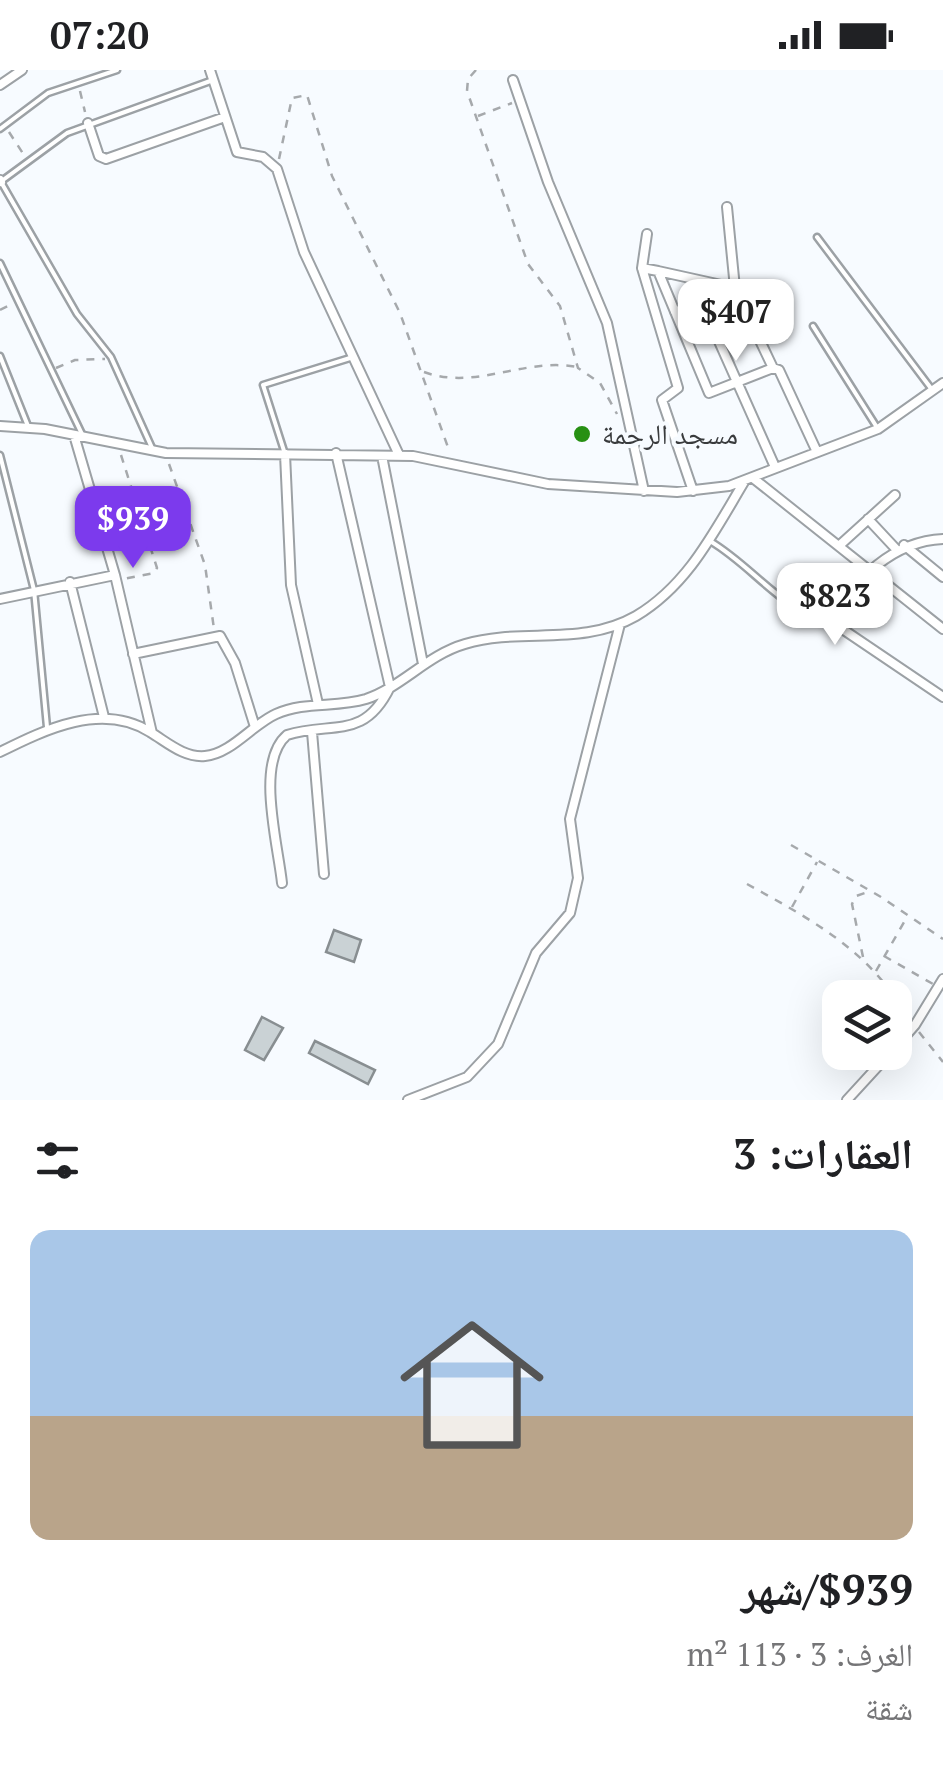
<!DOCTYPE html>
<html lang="ar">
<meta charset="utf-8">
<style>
body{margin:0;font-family:"PT Serif","Noto Naskh Arabic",serif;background:#f2f2f2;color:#202124;direction:rtl;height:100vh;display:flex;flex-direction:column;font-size:38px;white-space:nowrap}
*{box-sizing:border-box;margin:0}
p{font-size:32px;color:#757577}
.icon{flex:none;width:55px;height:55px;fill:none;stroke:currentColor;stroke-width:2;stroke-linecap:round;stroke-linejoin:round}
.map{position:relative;height:1030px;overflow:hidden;direction:ltr}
.details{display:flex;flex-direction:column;background:#fff;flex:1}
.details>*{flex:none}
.controls{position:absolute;left:822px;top:910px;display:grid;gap:20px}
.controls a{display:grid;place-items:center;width:90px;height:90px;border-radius:20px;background:#fff;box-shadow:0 10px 40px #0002;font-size:50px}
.price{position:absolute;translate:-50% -85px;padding:0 22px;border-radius:20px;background:#fff;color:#222;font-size:32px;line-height:65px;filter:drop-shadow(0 2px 5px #0008)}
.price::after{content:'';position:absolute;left:50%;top:60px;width:30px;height:22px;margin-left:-15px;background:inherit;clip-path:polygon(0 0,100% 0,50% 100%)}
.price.active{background:#7c3aed;color:#fff}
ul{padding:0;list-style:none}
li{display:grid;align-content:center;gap:20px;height:530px;padding:0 30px}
li span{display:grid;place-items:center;height:310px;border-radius:20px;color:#555}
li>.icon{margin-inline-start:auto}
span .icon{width:180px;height:180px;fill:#fffc;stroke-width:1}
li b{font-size:42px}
h2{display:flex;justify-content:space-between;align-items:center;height:120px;padding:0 30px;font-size:42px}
.status{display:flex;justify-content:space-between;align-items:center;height:70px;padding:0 50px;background:#fff;direction:ltr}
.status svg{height:28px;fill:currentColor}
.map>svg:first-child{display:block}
.building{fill:#cad2d5;stroke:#888e91;stroke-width:2.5}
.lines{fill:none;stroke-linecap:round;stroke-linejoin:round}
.service-casing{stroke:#9ca1a5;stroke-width:9}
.minor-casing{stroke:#9ca1a5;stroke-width:12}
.path{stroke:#a6a9ac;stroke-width:2.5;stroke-dasharray:8 8;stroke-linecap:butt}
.service{stroke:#fff;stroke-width:4}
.minor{stroke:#fff;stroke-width:8}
.poi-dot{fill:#279013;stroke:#f7fbff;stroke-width:4}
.labels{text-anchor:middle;stroke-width:8;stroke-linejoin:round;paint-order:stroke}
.poi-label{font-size:28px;fill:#393b3d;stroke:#f7fbff;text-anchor:start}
</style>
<div class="status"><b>07:20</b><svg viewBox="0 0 49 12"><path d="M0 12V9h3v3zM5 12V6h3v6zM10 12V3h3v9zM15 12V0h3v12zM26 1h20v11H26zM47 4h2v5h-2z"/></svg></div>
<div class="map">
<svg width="943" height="1030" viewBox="0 0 943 1030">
<rect width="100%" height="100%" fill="#f7fbff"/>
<path class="building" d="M334,860L361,870L354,892L326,882Z
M262,947L283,958L264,990L245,980Z
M315,971L375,1000L368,1014L309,983Z"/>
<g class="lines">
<g class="service-casing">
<path id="service" d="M0,59L48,23L117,0
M3,110L67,63L213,10
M1,112L77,244L111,287L153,380
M817,167L933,321
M0,193L82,364
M813,256L878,359
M0,286L28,356
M285,384L263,315L350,288
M0,385L34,520L47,657
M710,471C754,497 781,541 833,554"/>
</g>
<g class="minor-casing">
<path id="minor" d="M210,0L237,82L263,87L277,99L304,182L399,385
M513,10L548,112L607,253L644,421
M0,15L22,0
M88,53L99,86L106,89L225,47
M0,110L1,112
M647,164L642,198L678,318L662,330L693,421
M642,198L658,201L709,323L773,298L735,218L727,137
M658,201L735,218
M675,242L701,231L775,397
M773,298L779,300L817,382
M0,356L45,359L166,383L413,386L548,414L677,422L729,416L878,359L943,313
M285,384L291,515L318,634
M382,386L423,594
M753,408L943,559
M868,449L896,479
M943,469C894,471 853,509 832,552L943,627
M841,474L895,425
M904,475L943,507
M115,505L152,663
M70,512L104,647
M0,529L115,505L74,365
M133,584L220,566L235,593L255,657
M312,662L324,804
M0,682C46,659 102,632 150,662C167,672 184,688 205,686C231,684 253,654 276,644C305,631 336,638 366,629C402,617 427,585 465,574C522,557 582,577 636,546C688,515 714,462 744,412
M282,813C278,774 255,692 287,665C332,651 364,671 390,617L336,383
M895,978L915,955L943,909
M408,1030L467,1007L498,974L536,883L570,843L578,808L570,749L620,554
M847,1030L891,982"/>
</g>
<path class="path" d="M476,0L468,9L467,21L528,194L560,236L578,298L600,313L617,344
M80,21L85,42
M478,46L512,33
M9,62L24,85
M279,89L292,28L307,25L332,106L400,243L450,383
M0,240L12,234
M56,298L75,290L105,289
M424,302C476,321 524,287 577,297
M121,385L157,498L154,503L123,509
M169,394L205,495L214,559
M791,775L881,827L943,869
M747,814C801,844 859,874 895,928
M792,837L817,792
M884,886L933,914
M863,887L852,834L856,826L868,822
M876,901L907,847
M896,929L910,947
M919,962L943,992"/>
<use href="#service" class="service"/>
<use href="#minor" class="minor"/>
</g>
<circle class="poi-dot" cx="582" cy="364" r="10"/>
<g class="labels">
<g class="poi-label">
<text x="602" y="374">مسجد الرحمة</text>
</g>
</g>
</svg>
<div class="controls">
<a><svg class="icon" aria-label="layers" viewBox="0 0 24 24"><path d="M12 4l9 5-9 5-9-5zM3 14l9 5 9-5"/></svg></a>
</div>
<b class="price" style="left:736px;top:294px">$407</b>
<b class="price active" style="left:133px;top:501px">$939</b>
<b class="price" style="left:835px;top:578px">$823</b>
</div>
<section class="details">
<h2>العقارات: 3<svg class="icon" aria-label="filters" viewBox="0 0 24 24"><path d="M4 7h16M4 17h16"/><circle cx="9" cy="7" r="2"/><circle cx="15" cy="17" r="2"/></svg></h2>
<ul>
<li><span style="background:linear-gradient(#a9c7e8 60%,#b9a48a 0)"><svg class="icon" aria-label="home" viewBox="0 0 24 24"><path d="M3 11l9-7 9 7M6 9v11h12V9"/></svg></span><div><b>$939/شهر</b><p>الغرف: 3 · 113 m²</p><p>شقة</p></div></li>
</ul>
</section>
